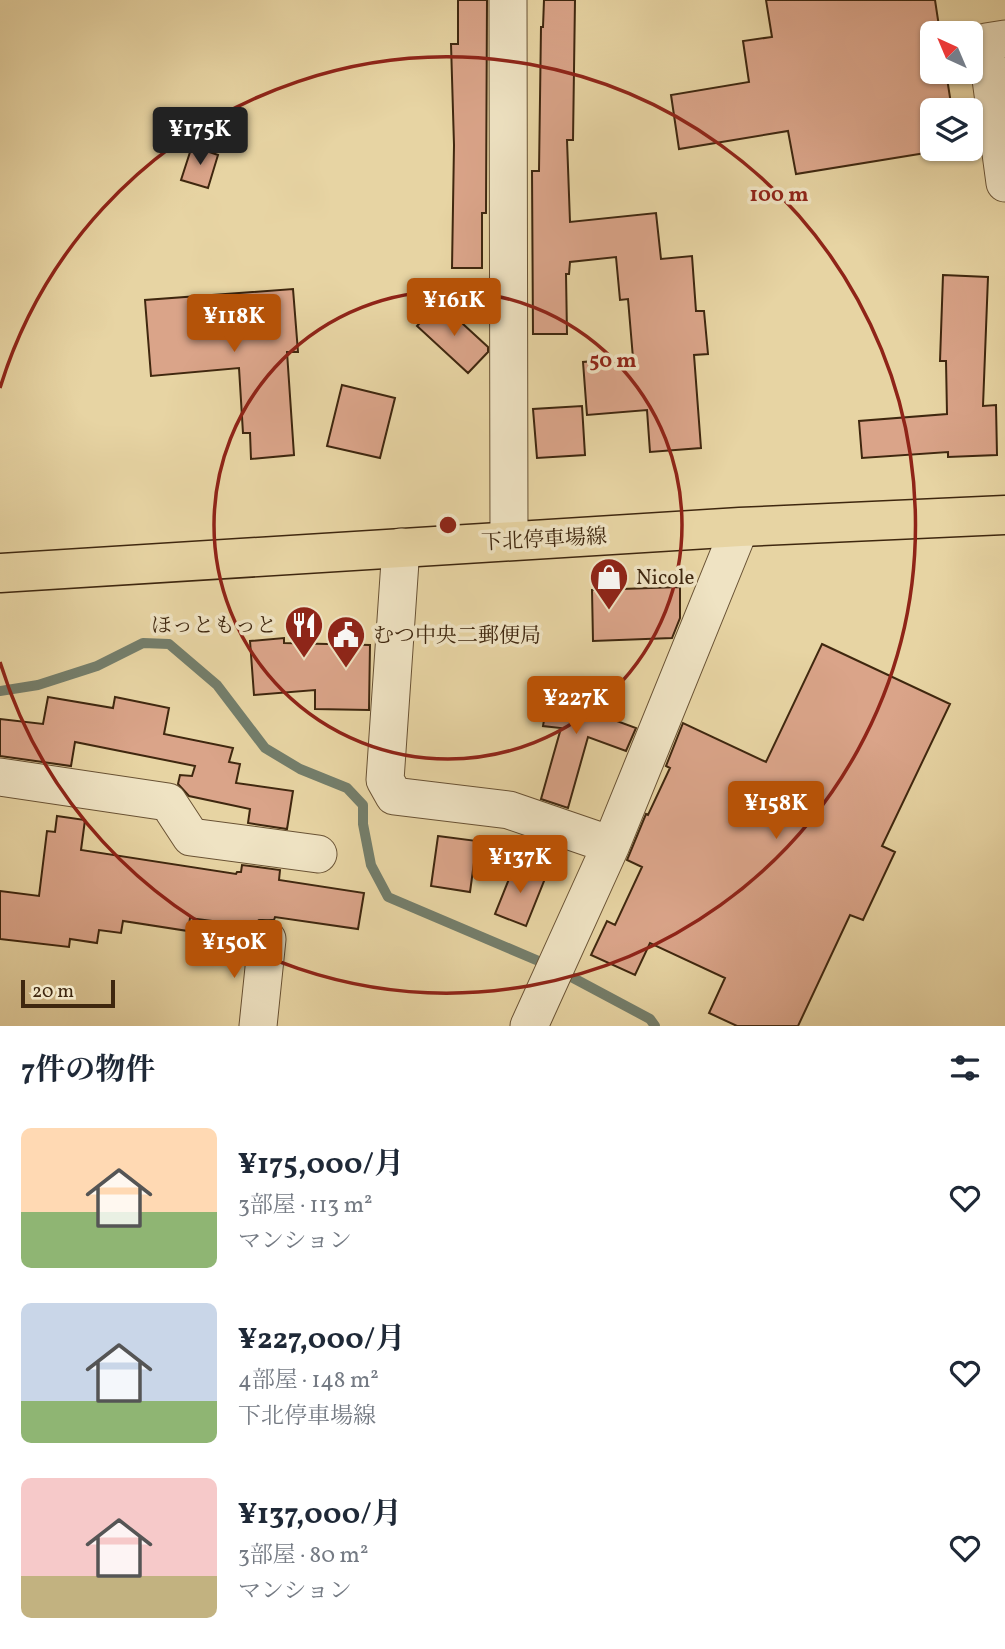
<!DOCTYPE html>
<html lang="ja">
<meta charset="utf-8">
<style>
body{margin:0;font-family:Vollkorn,"Noto Serif JP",serif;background:#f6f6f7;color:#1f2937;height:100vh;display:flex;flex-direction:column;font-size:26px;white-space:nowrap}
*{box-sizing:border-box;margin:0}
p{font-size:23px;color:#747a83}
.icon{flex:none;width:38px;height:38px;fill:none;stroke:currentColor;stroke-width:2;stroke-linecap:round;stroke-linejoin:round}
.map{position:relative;height:1026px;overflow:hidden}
.side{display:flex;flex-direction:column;background:#fff;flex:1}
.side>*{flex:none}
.needle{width:46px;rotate:316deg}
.fabs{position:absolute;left:920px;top:21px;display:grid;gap:14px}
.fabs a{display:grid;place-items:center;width:63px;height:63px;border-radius:10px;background:#fff;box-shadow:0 2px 5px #0004;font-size:35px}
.scale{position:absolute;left:21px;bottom:18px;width:94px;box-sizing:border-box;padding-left:7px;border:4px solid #3f270f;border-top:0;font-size:19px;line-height:24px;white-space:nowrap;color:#3f270f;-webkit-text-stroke:5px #efe3c3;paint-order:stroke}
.price{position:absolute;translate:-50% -60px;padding:0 16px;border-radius:7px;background:#b45309;color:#fff;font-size:23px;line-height:46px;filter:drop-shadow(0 2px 4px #0008)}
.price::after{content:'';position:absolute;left:50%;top:42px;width:21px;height:16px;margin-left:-10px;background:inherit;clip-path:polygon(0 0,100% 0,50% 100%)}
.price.current{background:#222;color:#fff}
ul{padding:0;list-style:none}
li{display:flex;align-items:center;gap:21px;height:175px;padding:0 21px}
li span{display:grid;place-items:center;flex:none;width:196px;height:140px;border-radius:10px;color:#555}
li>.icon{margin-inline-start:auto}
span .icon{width:84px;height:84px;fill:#fffc;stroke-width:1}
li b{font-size:30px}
h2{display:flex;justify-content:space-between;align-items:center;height:84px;padding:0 21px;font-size:30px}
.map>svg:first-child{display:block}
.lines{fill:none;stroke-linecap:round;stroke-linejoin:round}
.stream{stroke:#747e6b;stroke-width:10}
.building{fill:#daa489;stroke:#3f270f;stroke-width:2}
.minor-casing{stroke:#695234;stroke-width:39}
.major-casing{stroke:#3f270f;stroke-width:41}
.minor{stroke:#efe3c3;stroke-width:37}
.major{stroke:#e7d4a3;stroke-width:38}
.ring{fill:none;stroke:#8f2418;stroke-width:3.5}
.labels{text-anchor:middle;stroke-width:7;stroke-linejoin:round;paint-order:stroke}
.street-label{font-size:21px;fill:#3f270f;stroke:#efe3c3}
.poi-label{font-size:21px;fill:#3f270f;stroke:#efe3c3;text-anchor:start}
.centre{fill:#8f2418;stroke:#efe3c3;stroke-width:3.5}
.ring-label{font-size:21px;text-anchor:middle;font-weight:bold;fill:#8f2418;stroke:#efe3c3;stroke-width:7;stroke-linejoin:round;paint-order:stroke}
</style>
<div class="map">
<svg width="1005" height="1026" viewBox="0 0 1005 1026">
<rect width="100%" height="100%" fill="#e7d4a3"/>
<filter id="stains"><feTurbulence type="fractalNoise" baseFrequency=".00286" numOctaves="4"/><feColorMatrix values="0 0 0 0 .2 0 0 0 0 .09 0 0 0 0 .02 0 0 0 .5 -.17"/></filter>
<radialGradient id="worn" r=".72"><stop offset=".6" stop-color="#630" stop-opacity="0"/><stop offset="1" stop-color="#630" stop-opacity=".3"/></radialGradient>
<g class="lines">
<path class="stream" d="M0,691L38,685L97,666L143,643L169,644L217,685L265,748L300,769L347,788L363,805V824L371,865L388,897L548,965
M562,972L650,1019L655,1026"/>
</g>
<path class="building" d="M458,0H487L486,213H482V268H452L454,145L451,44H458Z
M544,0H575L573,140H567L570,222L656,213L661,259L692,256L696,311H704L708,354L694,355L701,448L650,452L647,410L587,415L583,362L633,358L628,299L620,300L616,257L570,262L569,274H566L567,334H533L532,171H539L541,27H543Z
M766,0H935L940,33H933V72H946L952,110H933V149H950L796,174L788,131L679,149L671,95L749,82L743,41L772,37Z
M192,146L218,155L208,188L181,180Z
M943,275L988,277L983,406L996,405L997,455L948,457V452L862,458L859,421L947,414L946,361H940Z
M293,289L298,352H287L294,455L251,459L250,433H243L239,368L151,376L145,300Z
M439,302L488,347V352L468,373L417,326Z
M342,385L395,398L380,458L327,446Z
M582,406L585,455L537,458L533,409Z
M680,587V618L672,638L593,641L592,590Z
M284,638V643L370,645L369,710L315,709V690L254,695L250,641Z
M822,644L950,704L882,846L895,852L863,920L850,915L798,1026H737L709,1013L725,978L650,943L635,975L591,955L607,921L615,925L642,867L627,860L646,814L648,815L670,768L666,766L683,723L766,762Z
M551,679L591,686L587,710L636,728L626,751L588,737L568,808L541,799L561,728L543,726Z
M48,697L113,708L115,697L169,708L164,734L233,748L229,762L240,764L236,783L293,791L287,829L248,823L250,809L189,796L178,784L180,775L192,776L195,766L75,742L71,766L0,756V719L43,724Z
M57,816L85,820L81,850L236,874L237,872H241L242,865L280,870L279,880L364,893L358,929L275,917L274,920H259L251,926L190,918L188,931L123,921L121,933L99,930L97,943L70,939L69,947L0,939V891L39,896L47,831L55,832Z
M438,836L477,841L470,892L431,886Z
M515,864L546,876L526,926L495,914Z"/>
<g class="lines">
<g class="minor-casing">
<path id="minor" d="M508,0L509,541
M1005,39L986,42L1005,183
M401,547L385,780L394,796L509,810L611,845
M0,777L168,802L191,837L318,854
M258,1026L267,939
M529,1026L611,845L740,527"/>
</g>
<g class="major-casing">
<path id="major" d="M0,573L740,527L1005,515"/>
</g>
<use href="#minor" class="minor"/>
<use href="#major" class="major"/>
</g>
<g class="ring">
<circle cx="448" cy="525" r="234"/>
<path d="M0 388A468 468 0 1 1 0 662"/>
</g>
<defs>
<g id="shop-pin" transform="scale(2.0125)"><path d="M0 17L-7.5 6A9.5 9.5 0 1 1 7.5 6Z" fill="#8f2418" stroke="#efe3c3"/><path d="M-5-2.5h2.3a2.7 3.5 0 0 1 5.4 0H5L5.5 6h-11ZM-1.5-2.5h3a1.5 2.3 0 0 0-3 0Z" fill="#fff"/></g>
<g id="restaurant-pin" transform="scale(2.0125)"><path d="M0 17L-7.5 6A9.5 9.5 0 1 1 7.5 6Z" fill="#8f2418" stroke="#efe3c3"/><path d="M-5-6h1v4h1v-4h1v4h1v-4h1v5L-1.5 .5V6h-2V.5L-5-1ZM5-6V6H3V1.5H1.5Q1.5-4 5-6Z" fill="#fff"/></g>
<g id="civic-pin" transform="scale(2.0125)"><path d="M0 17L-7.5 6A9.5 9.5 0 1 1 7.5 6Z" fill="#8f2418" stroke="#efe3c3"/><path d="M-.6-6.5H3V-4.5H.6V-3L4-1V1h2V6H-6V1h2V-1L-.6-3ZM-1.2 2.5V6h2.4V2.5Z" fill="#fff"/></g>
</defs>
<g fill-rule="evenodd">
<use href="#shop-pin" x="609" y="577"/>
<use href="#restaurant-pin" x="304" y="625"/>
<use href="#civic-pin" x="346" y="635"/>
</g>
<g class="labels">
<g class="street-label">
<text transform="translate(544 539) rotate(-3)" y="7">下北停車場線</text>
</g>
<g class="poi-label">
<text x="636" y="584">Nicole</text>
<text x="277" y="632" text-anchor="end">ほっともっと</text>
<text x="373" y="642">むつ中央二郵便局</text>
</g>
</g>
<circle cx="448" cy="525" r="10" class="centre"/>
<g class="ring-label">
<text x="779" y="201">100 m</text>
<text x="613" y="367">50 m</text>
</g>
<rect width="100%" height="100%" filter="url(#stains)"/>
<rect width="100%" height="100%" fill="url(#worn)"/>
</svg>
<div class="fabs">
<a><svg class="needle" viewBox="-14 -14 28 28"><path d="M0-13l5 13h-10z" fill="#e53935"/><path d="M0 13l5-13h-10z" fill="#747a83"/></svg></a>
<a><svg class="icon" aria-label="layers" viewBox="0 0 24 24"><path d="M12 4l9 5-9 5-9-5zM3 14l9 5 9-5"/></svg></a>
</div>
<div class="scale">20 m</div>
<b class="price current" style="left:200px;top:167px">¥175K</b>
<b class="price" style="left:454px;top:338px">¥161K</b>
<b class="price" style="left:234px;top:354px">¥118K</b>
<b class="price" style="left:576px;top:736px">¥227K</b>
<b class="price" style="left:776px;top:841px">¥158K</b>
<b class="price" style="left:520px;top:895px">¥137K</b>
<b class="price" style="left:234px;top:980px">¥150K</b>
</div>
<section class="side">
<h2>7件の物件<svg class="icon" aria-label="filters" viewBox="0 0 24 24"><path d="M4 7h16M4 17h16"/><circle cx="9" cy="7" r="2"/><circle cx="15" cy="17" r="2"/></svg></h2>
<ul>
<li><span style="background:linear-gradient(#ffd9b3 60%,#8fb573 0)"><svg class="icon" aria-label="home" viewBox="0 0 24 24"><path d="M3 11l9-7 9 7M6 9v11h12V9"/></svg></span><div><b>¥175,000/月</b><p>3部屋 · 113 m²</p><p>マンション</p></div><svg class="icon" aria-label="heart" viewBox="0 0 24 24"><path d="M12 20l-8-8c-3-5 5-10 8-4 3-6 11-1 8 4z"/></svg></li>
<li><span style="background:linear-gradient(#c9d6e8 70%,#8fb573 0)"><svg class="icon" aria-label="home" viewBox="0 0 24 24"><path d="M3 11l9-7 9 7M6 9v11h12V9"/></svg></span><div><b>¥227,000/月</b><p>4部屋 · 148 m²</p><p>下北停車場線</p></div><svg class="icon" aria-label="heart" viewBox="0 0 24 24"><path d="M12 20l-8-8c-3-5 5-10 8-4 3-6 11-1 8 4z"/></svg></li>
<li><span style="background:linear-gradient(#f6c9c9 70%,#c2b280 0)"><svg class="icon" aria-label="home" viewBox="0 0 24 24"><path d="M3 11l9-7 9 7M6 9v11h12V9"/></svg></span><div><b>¥137,000/月</b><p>3部屋 · 80 m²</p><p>マンション</p></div><svg class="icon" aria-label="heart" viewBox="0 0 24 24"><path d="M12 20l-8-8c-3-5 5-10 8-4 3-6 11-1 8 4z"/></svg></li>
</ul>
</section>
